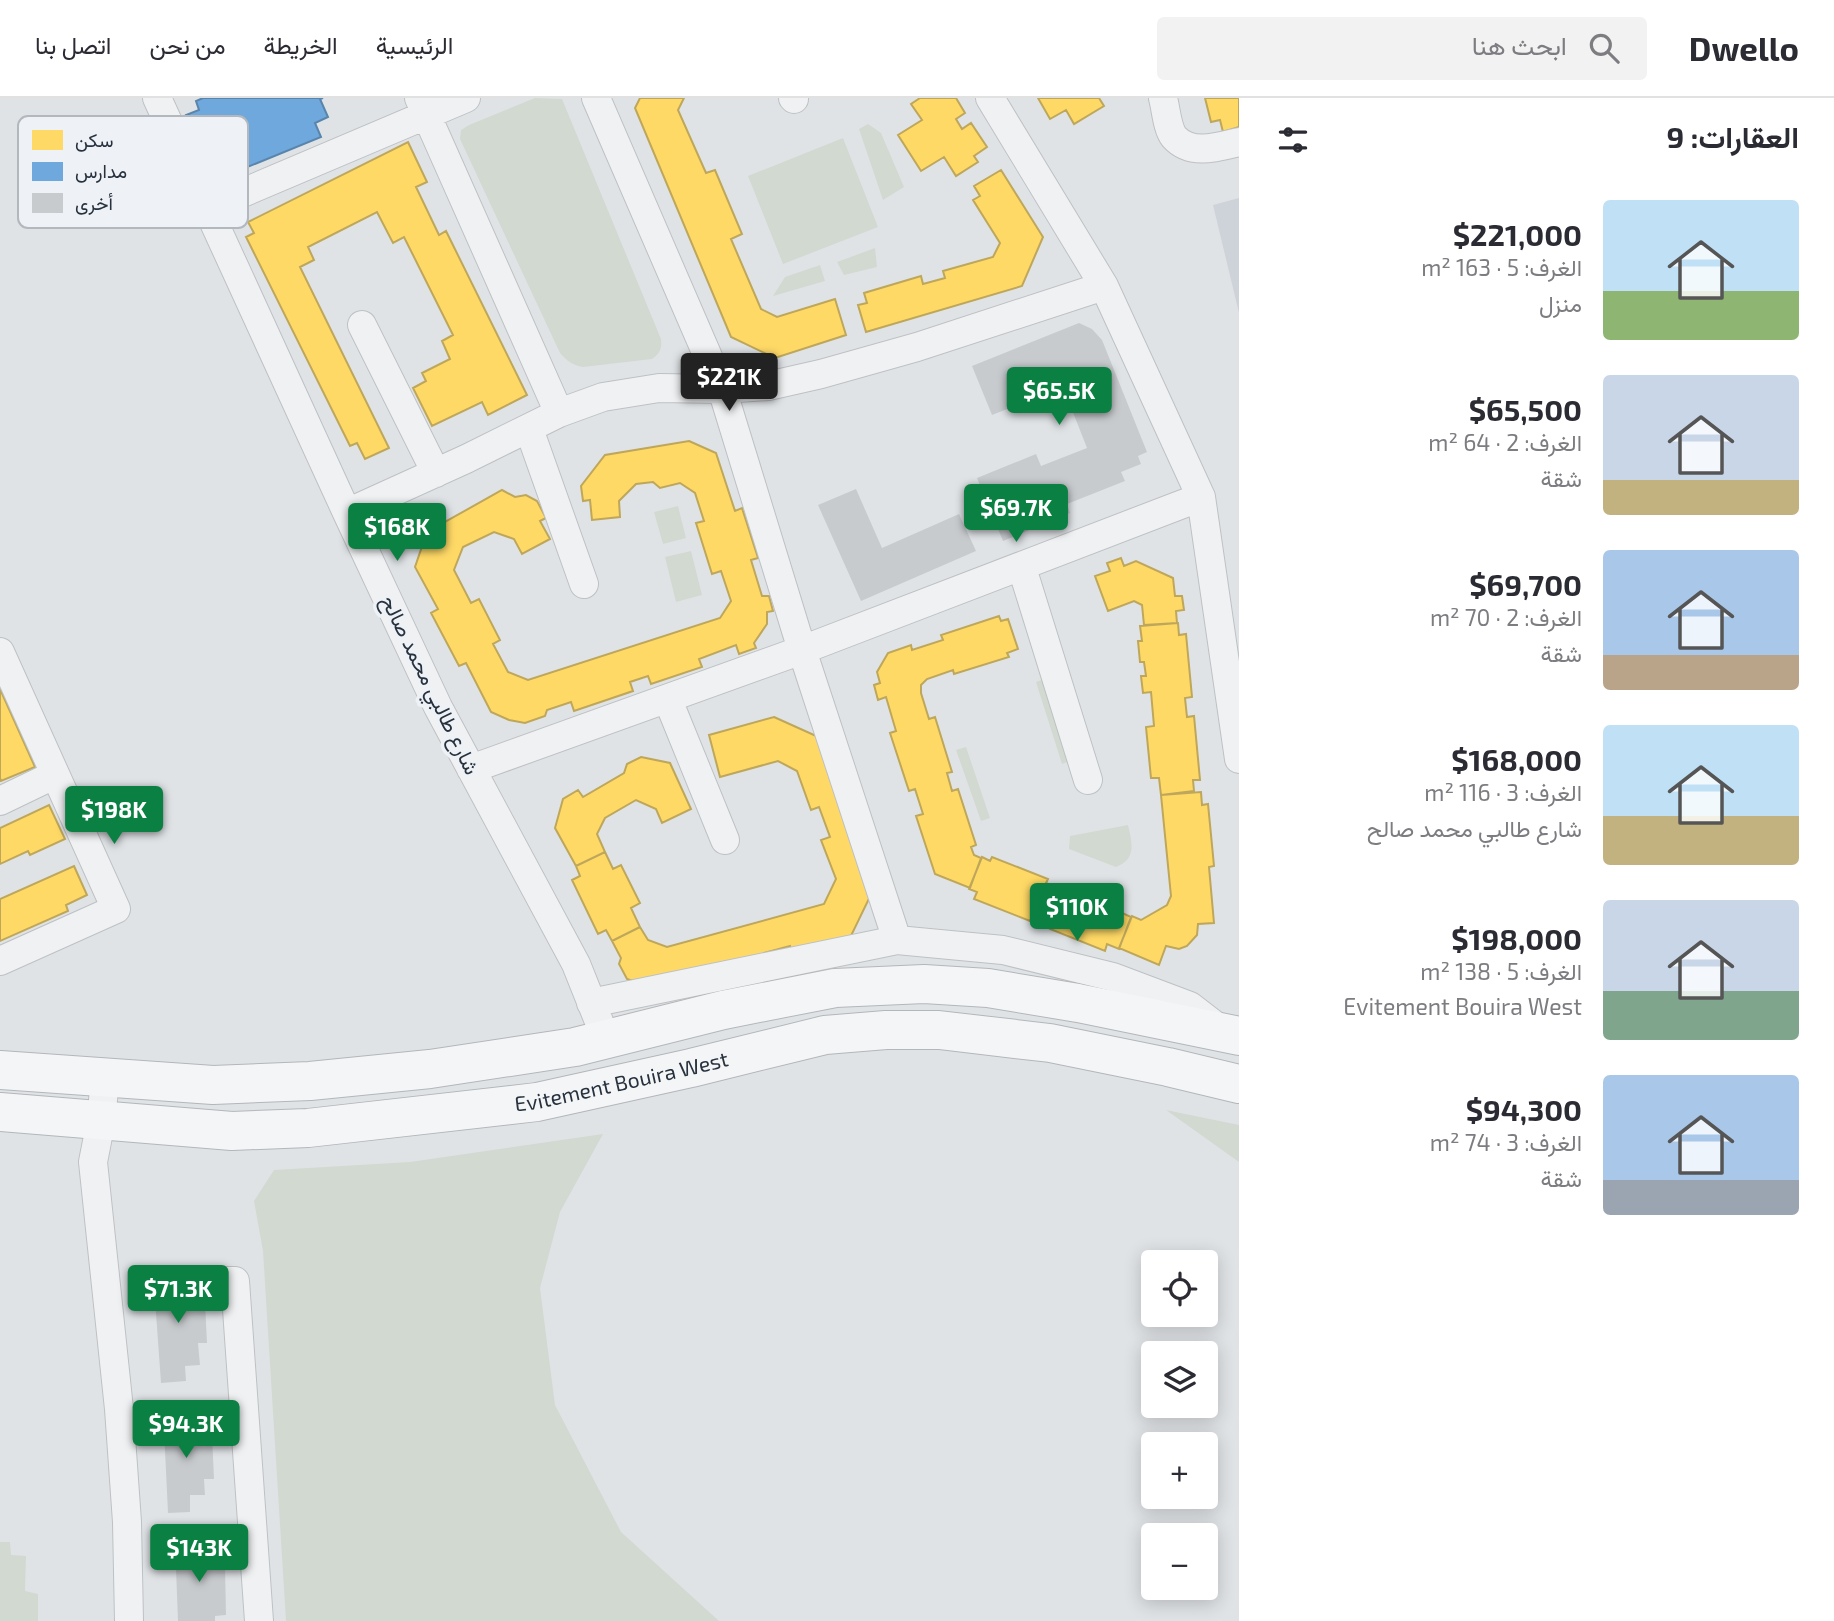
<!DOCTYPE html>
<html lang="ar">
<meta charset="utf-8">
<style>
body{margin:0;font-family:"Exo 2",Vazirmatn,sans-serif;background:#f2f2f3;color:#2b2b33;direction:rtl;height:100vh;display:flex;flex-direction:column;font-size:26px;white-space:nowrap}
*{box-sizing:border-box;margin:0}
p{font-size:23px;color:#7c7c81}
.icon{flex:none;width:38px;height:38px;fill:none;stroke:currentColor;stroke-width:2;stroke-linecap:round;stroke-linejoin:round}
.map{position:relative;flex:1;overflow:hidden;direction:ltr}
.side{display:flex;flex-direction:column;background:#fff;width:595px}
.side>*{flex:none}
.buttons{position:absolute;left:1141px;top:1152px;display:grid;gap:14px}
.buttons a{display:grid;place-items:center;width:77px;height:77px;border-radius:7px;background:#fff;box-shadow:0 4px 18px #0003;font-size:35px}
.price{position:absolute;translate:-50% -60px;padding:0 16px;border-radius:7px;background:#0b8043;color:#fff;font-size:23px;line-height:46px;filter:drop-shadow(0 2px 4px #0008)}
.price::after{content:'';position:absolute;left:50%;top:42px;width:21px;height:16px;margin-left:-10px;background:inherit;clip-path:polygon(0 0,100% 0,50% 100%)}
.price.current{background:#222;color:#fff}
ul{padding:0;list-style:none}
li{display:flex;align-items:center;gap:21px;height:175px;padding:0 35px}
li span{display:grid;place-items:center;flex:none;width:196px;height:140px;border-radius:7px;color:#555}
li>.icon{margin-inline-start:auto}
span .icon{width:84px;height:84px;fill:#fffc;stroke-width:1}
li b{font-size:30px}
h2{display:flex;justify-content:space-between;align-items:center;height:84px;padding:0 35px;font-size:30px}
header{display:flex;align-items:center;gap:42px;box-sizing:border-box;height:98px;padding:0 35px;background:#fff;border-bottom:2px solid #e1e1e2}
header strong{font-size:33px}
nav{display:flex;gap:38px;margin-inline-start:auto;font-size:24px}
.search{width:490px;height:63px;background:#f2f2f3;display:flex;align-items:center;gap:18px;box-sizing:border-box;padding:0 24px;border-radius:7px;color:#7c7c81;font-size:26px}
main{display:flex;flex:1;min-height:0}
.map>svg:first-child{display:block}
.built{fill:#ced3d9}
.green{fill:#d2d9d1}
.homes{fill:#ffd966;stroke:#bea75a;stroke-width:2}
.schools{fill:#6fa8dc;stroke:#5985ad;stroke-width:2}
.building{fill:#c8cbce}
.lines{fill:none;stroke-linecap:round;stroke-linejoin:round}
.minor-casing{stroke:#bec1c4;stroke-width:30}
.highway-casing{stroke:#b3b6ba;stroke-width:40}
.minor{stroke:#f0f1f2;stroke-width:28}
.highway{stroke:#f4f5f6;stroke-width:38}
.labels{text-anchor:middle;stroke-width:7;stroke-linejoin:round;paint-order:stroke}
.street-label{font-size:21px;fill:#27323e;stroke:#eef1f5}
.key{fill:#eef1f5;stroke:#b2b8be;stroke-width:2}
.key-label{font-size:19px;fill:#27323e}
</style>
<header>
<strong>Dwello</strong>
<div class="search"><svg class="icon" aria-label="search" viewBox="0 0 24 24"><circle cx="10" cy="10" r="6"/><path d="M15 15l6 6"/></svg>ابحث هنا</div>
<nav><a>الرئيسية</a><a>الخريطة</a><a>من نحن</a><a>اتصل بنا</a></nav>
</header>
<main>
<section class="side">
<h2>العقارات: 9<svg class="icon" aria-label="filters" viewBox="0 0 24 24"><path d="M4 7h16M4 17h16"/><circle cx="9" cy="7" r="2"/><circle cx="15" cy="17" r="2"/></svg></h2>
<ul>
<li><span style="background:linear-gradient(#bfe0f5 65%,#8fb573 0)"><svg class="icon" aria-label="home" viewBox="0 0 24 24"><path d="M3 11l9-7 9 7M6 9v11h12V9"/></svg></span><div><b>$221,000</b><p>الغرف: 5 · 163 m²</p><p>منزل</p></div></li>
<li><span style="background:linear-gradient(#c9d6e8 75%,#c2b280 0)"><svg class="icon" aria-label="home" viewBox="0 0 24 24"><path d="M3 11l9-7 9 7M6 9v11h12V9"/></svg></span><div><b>$65,500</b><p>الغرف: 2 · 64 m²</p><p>شقة</p></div></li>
<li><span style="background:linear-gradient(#a9c7e8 75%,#b9a48a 0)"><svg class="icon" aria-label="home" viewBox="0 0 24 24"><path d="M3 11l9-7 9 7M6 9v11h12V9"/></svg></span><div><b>$69,700</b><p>الغرف: 2 · 70 m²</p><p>شقة</p></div></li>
<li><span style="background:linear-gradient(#bfe0f5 65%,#c2b280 0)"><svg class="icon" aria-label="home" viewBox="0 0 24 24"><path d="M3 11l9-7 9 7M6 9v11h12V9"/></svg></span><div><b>$168,000</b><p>الغرف: 3 · 116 m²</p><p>شارع طالبي محمد صالح</p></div></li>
<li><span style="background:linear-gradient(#c9d6e8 65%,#7fa58c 0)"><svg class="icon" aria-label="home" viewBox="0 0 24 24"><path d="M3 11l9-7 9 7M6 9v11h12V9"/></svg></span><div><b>$198,000</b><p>الغرف: 5 · 138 m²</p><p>Evitement Bouira West</p></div></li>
<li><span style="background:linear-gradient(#a9c7e8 75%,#9aa5b1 0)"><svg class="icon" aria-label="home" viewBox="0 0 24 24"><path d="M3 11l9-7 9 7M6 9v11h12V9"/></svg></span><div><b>$94,300</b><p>الغرف: 3 · 74 m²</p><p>شقة</p></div></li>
</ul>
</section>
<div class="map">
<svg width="1239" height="1523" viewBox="0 0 1239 1523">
<rect width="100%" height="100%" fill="#e0e3e6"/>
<path class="built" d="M1239,100V215L1213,107Z"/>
<path class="green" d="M535,0L562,1L661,241C662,251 660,255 652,261L583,269C572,267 567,263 560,255L460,41L461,32L469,27Z
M868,26L881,35L904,89L883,102L859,31Z
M843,40L878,129L783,166L748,78Z
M875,150L877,169L844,177L837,164Z
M820,167L825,183L773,198L785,179Z
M678,408L686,440L663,446L654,414Z
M691,453L702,497L676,504L665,459Z
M1049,579L1075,661L1062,666L1036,584Z
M966,649L990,720L981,723L956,652Z
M1128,727C1132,745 1137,761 1116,769L1069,751L1070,738Z
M1166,1012L1239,1027V1064Z
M603,1036L560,1114L540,1190L555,1307L621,1434L719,1523H286L263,1153L254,1103L274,1072L410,1064Z
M0,1444H10L11,1457L26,1458L25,1493L38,1496V1523H0Z"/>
<path class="homes" d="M640,0H684L678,12L706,75L715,72L742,136L731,141L761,211L777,219L835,201L846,237L775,260L731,239L635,10Z
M920,0H956L965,15L956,21L962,31L971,25L987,49L974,58L978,64L956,78L944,59L921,73L898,37L922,22L911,6Z
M1038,0H1099L1104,8L1074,26L1066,12L1050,21Z
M1205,0H1239V29L1223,34L1220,22L1211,24Z
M408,44L427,84L416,89L439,137L446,133L527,297L488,317L482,304L432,328L413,290L426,283L422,275L450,261L442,243L453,237L404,139L393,145L377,114L308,149L314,162L300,169L389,350L365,361L357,345L350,348L246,139L254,135L248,124Z
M1001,72L1043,139L1022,188L866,234L858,207L867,205L864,195L921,178L923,186L945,180L943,173L993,159L1000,145L973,102L980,98L974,88Z
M689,343L716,355L735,413L742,410L758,460L751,462L762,498H769L773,513L767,514V526L754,545L756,550L739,556L736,547L699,561L702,569L651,586L648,578L630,584L633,593L574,613L571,604L547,612L545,618L525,625L509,622L491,614L466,565L459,568L431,515L438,511L415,469L427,434L502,392L515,399L526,397L537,403L546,420L540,423L550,441L522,456L514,441L494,434L463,449L454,472L471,505L479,501L500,542L493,546L508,574L528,582L720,520L731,503L721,473L712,476L696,425L704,423L695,395L680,385L660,390L653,384L636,386L619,403L620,419L592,422L590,402L583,403L581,388L605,357Z
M1121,460L1124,468L1136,463L1173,480L1175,498H1182L1184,512L1176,513L1177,525L1144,527L1142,507L1134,503L1108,513L1095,478L1110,473L1107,465Z
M999,518L1001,523L1008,521L1018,551L1007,555L1009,559L954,576L953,572L927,581L921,587V595L929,621L935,619L952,674L947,675L952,693L958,691L976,747L971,749L974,757L981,760L970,790L935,776L916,718L923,716L915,691L909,693L890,635L896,633L886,599L878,602L874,587L880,585L877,574L888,555L911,547L912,552L943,542L941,537Z
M1178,525L1179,537L1186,536L1192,599L1185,600L1187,619L1194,618L1200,682H1193L1194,693L1161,697L1159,680H1151L1146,629L1154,628L1151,594L1143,595L1141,578H1146L1144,564H1140L1138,543H1142L1140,528Z
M0,591L35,669L1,683L0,680Z
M774,619L834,646L879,780L849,842L792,857L790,848L764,855L767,865L661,892L627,881L619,866L621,860L612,843L640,829L648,842L667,849L824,806L836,781L821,742L830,739L819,709L811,712L797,673L778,663L720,679L709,637Z
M641,659L670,665L691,711L662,725L656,711L636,702L605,720L597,736L605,754L576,768L555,730L563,701L578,692L583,699L624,675L627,666Z
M1201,694L1202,707L1208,706L1214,768L1209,769L1214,825L1198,826L1197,837L1187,848L1179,851L1166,848L1159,867L1119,850L1132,818L1141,822L1167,807L1171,798L1161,697Z
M49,707L65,741L30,757L28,753L0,766V730Z
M605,754L613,771L621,767L640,805L631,810L640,829L612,843L606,832L598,836L572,782L580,778L576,768Z
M982,759L990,763L992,759L1048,781L1046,785L1065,793L1067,789L1121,810L1120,814L1131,819L1119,851L1107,846L1105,853L1050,831L1052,825L1033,817L1030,823L974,801L977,794L969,791Z
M74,768L87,797L66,807L68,813L0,843V801Z"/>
<path class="schools" d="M203,0H323L320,1L328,19L315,25L321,39L213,83L186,17L199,12L196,3Z"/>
<path class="building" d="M1079,225L1092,231L1102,242L1147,354L1138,358L1141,366L1121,374L1125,383L1067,406L1070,415L1003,443L977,380L1036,356L1041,368L1087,350L1063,289L992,317L972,268Z
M856,391L882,450L959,416L976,453L861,503L818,407Z
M182,1172L183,1189L196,1188L197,1206L205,1205L207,1245H198L200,1267L185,1268L186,1283L161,1285L153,1174Z
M183,1310L184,1324L200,1323V1337H212L214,1381H204L205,1397H190V1414L168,1415L163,1311Z
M209,1444L210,1469L225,1468L226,1517L215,1518V1523H178L175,1445Z"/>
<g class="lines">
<g class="minor-casing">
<path id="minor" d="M157,0L347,415L438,609L576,866L606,941
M419,0L559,315
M596,0L722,291L802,552L897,842
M793,0L794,1
M1163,0C1166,11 1167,30 1174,39C1191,58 1218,49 1239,44
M207,110L466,0
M362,227L436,375
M529,331L584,486
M1201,399L1239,661
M347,415L466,361L559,315L603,299L659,290L722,291L768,288L821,276L917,249L1104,188
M1022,470L1088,682
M0,554L116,811L0,863
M668,602L725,742
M471,671L802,552L1201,399L1104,188L990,0
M0,703L54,677
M591,905L897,842L1003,852L1113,879L1190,908L1221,932
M105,981L101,1023L93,1064L119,1311L127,1424L129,1523
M215,1183H235L259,1523"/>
</g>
<g class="highway-casing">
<g id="highway">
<path d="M0,972L213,987L310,983L430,971L575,949L723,912L835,890L924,886L988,890L1078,905L1239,938"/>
<path id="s1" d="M0,1014L232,1033L308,1030L537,1004L691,970L825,937L886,932H939L1050,945L1168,969L1239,986"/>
</g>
</g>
<use href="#minor" class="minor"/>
<use href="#highway" class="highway"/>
</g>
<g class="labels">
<g class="street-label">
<text transform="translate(430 587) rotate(64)" y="7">شارع طالبي محمد صالح</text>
<text dy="7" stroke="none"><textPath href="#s1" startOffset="626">Evitement Bouira West</textPath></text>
</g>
</g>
<rect x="18" y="18" width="230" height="112" rx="10" class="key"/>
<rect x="32" y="32" width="31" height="20" fill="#ffd966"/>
<rect x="32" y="64" width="31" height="19" fill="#6fa8dc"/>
<rect x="32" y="95" width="31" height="20" fill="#c8cbce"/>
<g class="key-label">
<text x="75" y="49">سكن</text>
<text x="75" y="80">مدارس</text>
<text x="75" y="112">أخرى</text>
</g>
</svg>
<div class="buttons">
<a><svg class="icon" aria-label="locate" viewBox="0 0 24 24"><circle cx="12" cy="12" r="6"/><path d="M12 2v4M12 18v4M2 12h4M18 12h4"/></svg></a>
<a><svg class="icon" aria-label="layers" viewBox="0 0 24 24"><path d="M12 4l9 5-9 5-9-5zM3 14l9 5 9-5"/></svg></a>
<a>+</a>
<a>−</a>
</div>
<b class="price current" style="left:729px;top:315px">$221K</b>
<b class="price" style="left:1059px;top:329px">$65.5K</b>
<b class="price" style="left:1016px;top:446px">$69.7K</b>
<b class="price" style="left:397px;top:465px">$168K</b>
<b class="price" style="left:114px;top:748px">$198K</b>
<b class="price" style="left:1077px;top:845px">$110K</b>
<b class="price" style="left:178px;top:1227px">$71.3K</b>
<b class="price" style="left:186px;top:1362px">$94.3K</b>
<b class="price" style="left:199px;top:1486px">$143K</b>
</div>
</main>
